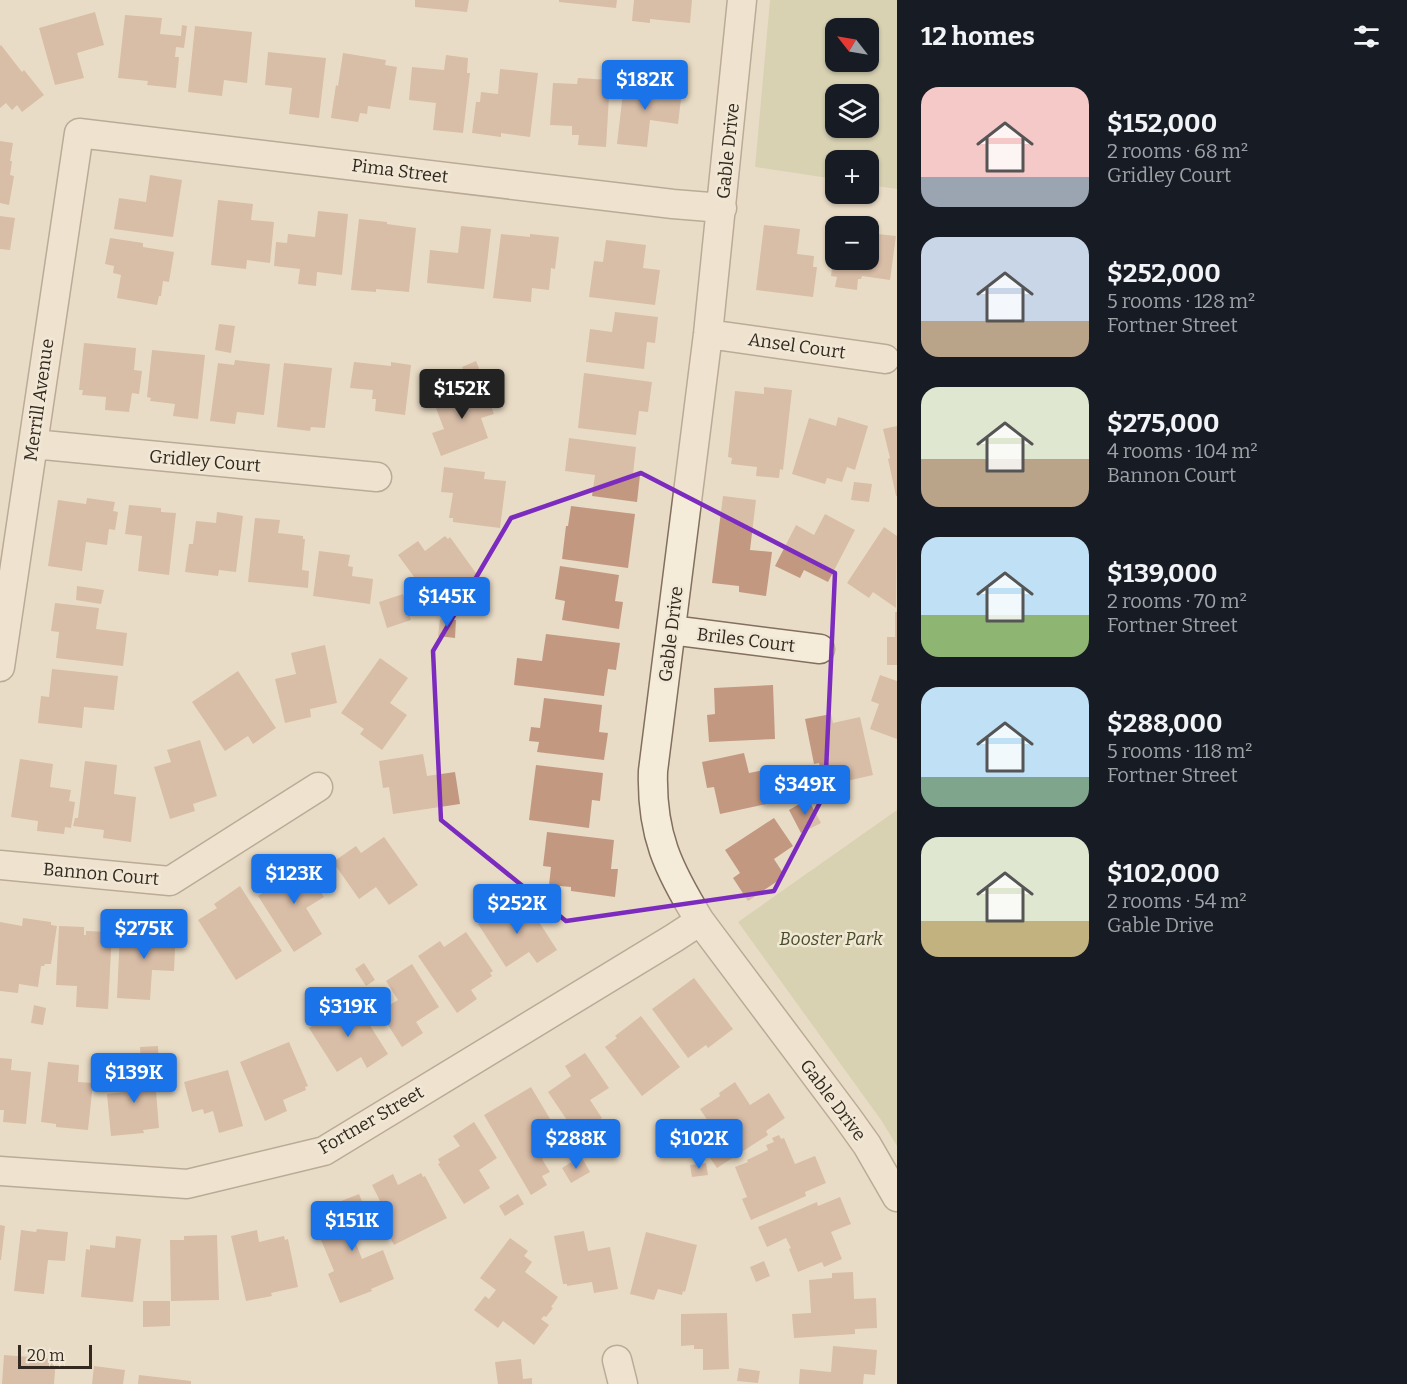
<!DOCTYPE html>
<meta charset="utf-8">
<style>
body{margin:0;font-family:Bitter,serif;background:#242831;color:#f1f3f6;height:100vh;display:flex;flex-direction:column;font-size:22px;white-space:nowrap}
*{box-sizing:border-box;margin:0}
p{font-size:20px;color:#9ea1a6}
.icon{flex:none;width:33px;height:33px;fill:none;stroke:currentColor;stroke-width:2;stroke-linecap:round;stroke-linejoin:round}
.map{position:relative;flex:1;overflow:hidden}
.drawer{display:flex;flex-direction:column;background:#171b24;width:510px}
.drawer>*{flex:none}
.needle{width:39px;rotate:301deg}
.controls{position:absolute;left:825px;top:18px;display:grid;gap:12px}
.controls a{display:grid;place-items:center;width:54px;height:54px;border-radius:12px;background:#171b24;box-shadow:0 2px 4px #0004;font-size:30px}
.scale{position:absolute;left:18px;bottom:15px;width:74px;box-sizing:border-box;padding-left:6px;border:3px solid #342920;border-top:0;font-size:16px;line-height:21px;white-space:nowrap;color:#342920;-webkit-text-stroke:4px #f1e7d5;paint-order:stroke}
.price{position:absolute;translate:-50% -51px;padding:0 14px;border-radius:6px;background:#1a73e8;color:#fff;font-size:20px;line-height:39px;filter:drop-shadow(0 2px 3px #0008)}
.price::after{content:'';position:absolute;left:50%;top:36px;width:18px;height:14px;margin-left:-9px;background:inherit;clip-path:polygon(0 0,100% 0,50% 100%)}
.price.current{background:#222;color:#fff}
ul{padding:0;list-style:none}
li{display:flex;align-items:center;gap:18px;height:150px;padding:0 24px}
li span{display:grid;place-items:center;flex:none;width:168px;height:120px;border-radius:18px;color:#555}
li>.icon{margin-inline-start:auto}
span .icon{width:72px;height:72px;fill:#fffc;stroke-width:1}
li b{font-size:26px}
h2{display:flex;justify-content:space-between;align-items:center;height:72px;padding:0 24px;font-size:26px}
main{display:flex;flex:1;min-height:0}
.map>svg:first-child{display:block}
.green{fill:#c3c69b;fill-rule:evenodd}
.building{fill:#c39881}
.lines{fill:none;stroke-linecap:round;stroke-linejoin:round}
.street-casing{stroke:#826f5e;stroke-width:31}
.street{stroke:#f5ebd9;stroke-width:28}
.marked{fill:none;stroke:#7b2cbf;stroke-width:4.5;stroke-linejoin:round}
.labels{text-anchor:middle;stroke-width:5;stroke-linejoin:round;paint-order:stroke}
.street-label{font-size:18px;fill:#342920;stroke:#f1e7d5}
.park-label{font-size:18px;font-style:italic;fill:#474e29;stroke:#f1e7d5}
</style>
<main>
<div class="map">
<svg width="897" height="1384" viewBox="0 0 897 1384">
<rect width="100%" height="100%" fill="#e9dcc6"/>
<path class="green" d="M770,0H897V189L869,185L868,160H836L835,179L755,167ZM836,28H868V62H836ZM836,94H868V128H836Z
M897,810V1146L881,1120L738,922Z"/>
<path class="building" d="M415,0H469L467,12L415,7Z
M559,0H617L616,8L559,2Z
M634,0H692L690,23L650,19V23L632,21Z
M95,12L104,45L77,53L84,78L55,85L39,28Z
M125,15L162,18L160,34L181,36L182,25L187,26L184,48L176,47L175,57H179L176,88L147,85L148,81L118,78Z
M195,26L252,32L247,83L224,80L222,96L188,92Z
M1,45L22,72L24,70L44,95L22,112L17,105L12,110L6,103L0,108V46Z
M268,52L326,58L319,118L289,114L292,88L265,85Z
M343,53L386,60L385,65L397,67L390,109L368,106L367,114L360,113L358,122L331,118L336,85L338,86Z
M446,55L468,58L467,73H470L463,133L433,130L436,103L409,100L412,67L444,70Z
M500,69L538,73L530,137L501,133V137L472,133L476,102H480L481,92L498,94Z
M632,74L645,75L644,86L682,91L678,124L650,120L647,147L617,144L624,84H631Z
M578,78L610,80L606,147L578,145L579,135H572V126L550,125L553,83L577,84Z
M0,141L13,143L10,161H12L10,175L14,176L9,205L0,203Z
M150,175L182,180L173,237L114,229L119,198L146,202Z
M218,200L253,204L251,220L274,222L270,263L247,260L246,269L211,265Z
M318,211L348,214L342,275L317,272L316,286L298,284L300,269L274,266L276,242L287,243L288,234L315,237Z
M0,216L15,218L10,250L0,249Z
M359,219L387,222V224L416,228L409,292L376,289V292L351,290Z
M764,225L800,229L797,254L814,256L813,267H817L813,297L756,290Z
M461,226L491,229L484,289L427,283L430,250L458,253Z
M868,233L896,236L890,280L862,276L861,279H858L857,290L835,287L837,277L831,276L833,258L836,260H868Z
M501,234L530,237V234L559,237L555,269L551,268L549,290L532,288L531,302L493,298Z
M110,238L143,243V247L174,252L169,282L163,281L161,296H159L157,305L117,298L121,275L113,273L114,266L105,264Z
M606,240L646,245L643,268L660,270L655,305L589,297L594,261L603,262Z
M615,312L658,317L655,343L647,342L644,369L586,362L590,329L612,332Z
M219,324L235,326L231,353L215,350Z
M84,343L136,348L134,370L142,371L139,394L132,393L129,412L105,410L106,397L82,395L83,390H79Z
M152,350L205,355L198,419L173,416L175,404L150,401L151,398L147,397Z
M235,360L270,364L264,415L237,412L235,424L210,421L218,363L234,365Z
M476,361L483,378L469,383L462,367Z
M354,362L391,366V362L411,365L405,415L375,411L376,399H372L373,390L350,388Z
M284,363L332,368L325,428L311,427L310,431L277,427Z
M584,373L652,382L648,412L639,411L636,435L578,428Z
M483,385L494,414L481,418L488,438L441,456L432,433L444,429L434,403Z
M764,387L792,390L783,470L780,469L779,478L756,476L757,467L731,464L732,458L728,457L735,391L764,394Z
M838,417L868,426L855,470L847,467L842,482L827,478L825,484L792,474L809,418L836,426Z
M897,426V496H896L888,459L890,458L883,429Z
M569,438L636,447L633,474L640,475L637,502L592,496L595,475L565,471Z
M444,467L485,472L484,479L506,481L500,528L453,522V518H449L453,493L441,492Z
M854,482L872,484L869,502L851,500Z
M723,496L756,500L750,550L772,552L766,596L739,592V586L712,583Z
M87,498L115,502L113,511L118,512L115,530L109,529L107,545L86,542L82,571L48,566L58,500L86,504Z
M129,505L161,508V512L176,513L169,575L138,571L142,536L125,534Z
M571,506L635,514L628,568L562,559L566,526H568Z
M217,512L243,516L236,572L219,570L218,576L185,572L189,544H193L196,521L216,523Z
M825,514L855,530L828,582L804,570L800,578L775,566L796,525L814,535Z
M255,518L280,520L278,533L303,536V539H305L302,570L309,571L308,588L248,582Z
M884,527L897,536L896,608L873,592L869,598L847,583Z
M445,536L448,539L450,537L478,576L439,604L427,587L423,589L398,555L418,541L425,551Z
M319,551L350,555L348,566L353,567L352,576L373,579L370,604L313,596Z
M560,566L619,575L615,601L623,602L619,629L562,620L565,601L555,599Z
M77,586L104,590L101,604L76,600Z
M403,594L411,620L387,628L379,602Z
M55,603L99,608L96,629L127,633L123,666L56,658L59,632L51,631Z
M895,612H897V665H887V637H895Z
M440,619L456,620L455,638L438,636Z
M546,634L620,643L616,670L608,669L604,696L514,685L517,658L542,661Z
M325,645L337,703L310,709L311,717L285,723L275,679L296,674L291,653Z
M380,658L408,678L390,703L407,715L382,750L360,734L364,729L341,713Z
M52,669L118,676L114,710L84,707L82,728L38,723L41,696L49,697Z
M238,671L276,728L253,744L248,736L225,751L192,702Z
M880,675L897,681V739L870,729L879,704L871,701Z
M773,685L775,739L709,742L707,715L715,714L714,688Z
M544,698L602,705L599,732L608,733L604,760L537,752L539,742L529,741L531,727L540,728Z
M831,714L833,723L860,717L873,775L838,783V780L824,783L819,763L814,764L805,719Z
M200,740L217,796L193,804L195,811L170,819L154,767L171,762L167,750Z
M744,753L749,773L778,767L785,800L720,814L714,787L707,788L702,762Z
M423,754L427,776L455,772L460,804L393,814L389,787L383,788L379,761Z
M20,759L53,764L50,787L71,790L69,801L75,802L71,828L65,827L64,834L37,831L38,821L11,817Z
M85,761L117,765L114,794L136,797L131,842L103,838L104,830L73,826L75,818H78Z
M536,765L603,773L600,801L592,800L589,828L529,820Z
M808,799L821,823L801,833L789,810Z
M774,818L793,846L774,859L785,876L748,901L733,878L740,873L725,850Z
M547,832L614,840L611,869H618L615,897L571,891V887L549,885L551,867L543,866Z
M384,837L418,885L389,905L376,887L359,899L333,862L356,846L361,853Z
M300,859L324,897L306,908L322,934L294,952L258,896L281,881L277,874Z
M240,886L282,951L236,980L198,920L217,908L214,904Z
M520,902L530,917L534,914L557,950L537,963L529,952L506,967L478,924L504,907L507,911Z
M23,918L51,922V925L57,926L51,964H45L44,966H41L38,987L19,984L18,993L0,991V922L22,926Z
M59,926L84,927V935H86V931L112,932L108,1009L76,1007L77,986L56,985Z
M148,926L176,928L174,971L152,970L150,1000L117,998L120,931L148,933Z
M466,932L493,971L490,973L492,976L471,990L477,999L457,1013L418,956L440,941L444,947Z
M364,963L375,980L366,986L355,969Z
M412,964L439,1007L416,1022L423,1033L402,1047L379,1011L398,1000L386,981Z
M694,978L733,1029L708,1048L706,1045L688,1058L652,1009Z
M354,1000L388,1054L367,1068L361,1057L337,1072L309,1028L339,1009L337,1006L345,1001L347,1004Z
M34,1005L46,1008L43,1025L31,1023Z
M641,1016L680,1067L642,1096L605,1047L617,1038L615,1036Z
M289,1042L308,1086L305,1087L306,1090L283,1100L287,1111L265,1121L240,1062Z
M158,1046L159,1063L141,1064L140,1047Z
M585,1053L609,1088L590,1100L602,1118L577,1135L548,1092L571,1076L565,1066Z
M0,1058L12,1059L11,1070L31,1072L26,1124L3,1122L4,1110H0Z
M48,1062L79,1065L78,1082L93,1083L88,1130L56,1127V1124L41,1122Z
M154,1067L159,1128L143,1130L144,1133L111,1136L107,1094L124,1092L123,1070Z
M228,1070L243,1126L219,1133L213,1111L204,1114L203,1109L192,1112L184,1082Z
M735,1082L750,1105L769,1093L785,1118L766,1131L768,1135L717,1168L703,1148L719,1138L700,1109L720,1096L719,1093Z
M531,1087L565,1144L542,1159L550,1172L542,1176L547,1185L531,1195L484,1115Z
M474,1122L497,1158L479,1170L490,1188L464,1204L438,1164L440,1163L438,1159L460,1146L453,1136Z
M779,1135L781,1139L784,1138L795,1164L815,1156L826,1183L805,1192L806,1196L751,1220L742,1199L747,1197L735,1167L748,1162L747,1160L768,1150L766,1145L774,1142L772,1138Z
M581,1156L590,1172L571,1183L562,1168Z
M706,1163L708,1175L692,1177L690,1165Z
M421,1173L423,1177L425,1176L447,1218L394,1245L383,1225L390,1221L372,1185L393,1174L398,1185Z
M359,1194L375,1233L355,1241L362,1259L383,1250L394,1279L371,1289L372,1291L340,1303L328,1274L334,1271L316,1228H319L318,1224L341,1214L336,1203Z
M518,1194L524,1204L505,1216L499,1206Z
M840,1197L851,1224L831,1232L842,1259L824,1267L822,1262L798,1272L789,1249L791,1248L786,1238L767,1247L758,1227L817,1202L818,1206Z
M0,1225L5,1226L1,1260H0Z
M37,1229L68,1232L65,1261L48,1260L44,1294L14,1291L21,1230L36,1232Z
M257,1230L259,1242L284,1236L285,1240L288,1239L298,1287L271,1293L272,1296L246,1301L231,1236Z
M584,1231L588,1251L610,1247L618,1289L594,1293L592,1282L567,1286V1284H563L554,1236Z
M646,1232L697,1245L685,1292L683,1291L682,1295L658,1289L654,1300L630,1294Z
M217,1235L219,1300L171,1301L170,1240H184V1236Z
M116,1236L141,1239L133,1302L81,1297L86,1249L90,1250V1245L115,1248Z
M510,1238L528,1251L524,1256L532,1262L525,1272L558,1297L551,1307L553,1308L546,1317L544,1316L541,1319L549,1325L534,1345L503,1321L498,1328L474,1310L485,1296L489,1299L496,1290L480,1278Z
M764,1261L770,1276L756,1282L750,1267Z
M853,1272L854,1299L876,1298L877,1328L855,1329V1334L794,1338L792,1314L811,1313L809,1280L832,1278V1273Z
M143,1301H170V1326L143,1327Z
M727,1313L729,1369L703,1370V1349H694V1345L681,1346V1314Z
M833,1346L877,1350L875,1375L864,1374L863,1384H799L800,1369L831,1372Z
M4,1355L56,1359L54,1384H2Z
M521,1359L523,1379L532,1378V1384H498L495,1362Z
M94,1366L125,1370L123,1384H92Z
M739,1368L760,1371L758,1383L737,1381Z
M139,1375L191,1381V1384H138Z"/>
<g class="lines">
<g class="street-casing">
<path id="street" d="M742,0L708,334L653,771C651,834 668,869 700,921L847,1117L867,1145L897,1197
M708,334L885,359
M33,444L377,477
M671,630L820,649
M0,667L79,133L673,204L722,208
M0,865L170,881L318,787
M0,1171L187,1184L324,1151L674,938L700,921
M617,1360L623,1384"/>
</g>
<use href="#street" class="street"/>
</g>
<path d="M0 0H897V1384H0ZM641,473L835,573L825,793L774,891L566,921L441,820L433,651L511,518Z" fill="#e9dcc6" fill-opacity=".55" fill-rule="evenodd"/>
<path class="marked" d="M641,473L835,573L825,793L774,891L566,921L441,820L433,651L511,518Z"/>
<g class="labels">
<g class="street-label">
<text transform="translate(728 151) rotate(-84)" y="6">Gable Drive</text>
<text transform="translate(400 171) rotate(7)" y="6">Pima Street</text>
<text transform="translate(797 346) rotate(8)" y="6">Ansel Court</text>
<text transform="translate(39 400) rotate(-82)" y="6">Merrill Avenue</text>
<text transform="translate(205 461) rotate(5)" y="6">Gridley Court</text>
<text transform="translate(671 634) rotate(-83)" y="6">Gable Drive</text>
<text transform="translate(746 640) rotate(7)" y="6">Briles Court</text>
<text transform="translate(101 874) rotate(5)" y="6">Bannon Court</text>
<text transform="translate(833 1100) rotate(53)" y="6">Gable Drive</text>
<text transform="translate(371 1120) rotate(-30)" y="6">Fortner Street</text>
</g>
<g class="park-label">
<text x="831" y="945">Booster Park</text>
</g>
</g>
</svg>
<div class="controls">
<a><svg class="needle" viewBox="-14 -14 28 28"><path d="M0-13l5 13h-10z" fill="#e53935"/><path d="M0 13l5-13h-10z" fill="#9ea1a6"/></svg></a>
<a><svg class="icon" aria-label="layers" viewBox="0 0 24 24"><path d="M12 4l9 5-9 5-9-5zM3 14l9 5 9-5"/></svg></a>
<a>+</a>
<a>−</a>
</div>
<div class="scale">20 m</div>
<b class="price" style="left:645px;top:111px">$182K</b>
<b class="price current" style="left:462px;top:420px">$152K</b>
<b class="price" style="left:447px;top:628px">$145K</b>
<b class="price" style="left:805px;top:816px">$349K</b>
<b class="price" style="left:294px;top:905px">$123K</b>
<b class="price" style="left:517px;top:935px">$252K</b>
<b class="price" style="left:144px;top:960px">$275K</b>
<b class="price" style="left:348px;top:1038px">$319K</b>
<b class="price" style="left:134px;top:1104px">$139K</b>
<b class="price" style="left:576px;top:1170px">$288K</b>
<b class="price" style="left:699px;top:1170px">$102K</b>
<b class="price" style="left:352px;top:1252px">$151K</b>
</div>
<section class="drawer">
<h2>12 homes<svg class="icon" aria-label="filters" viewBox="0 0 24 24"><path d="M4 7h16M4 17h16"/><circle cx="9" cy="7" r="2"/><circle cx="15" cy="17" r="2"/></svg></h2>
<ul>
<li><span style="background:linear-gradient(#f6c9c9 75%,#9aa5b1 0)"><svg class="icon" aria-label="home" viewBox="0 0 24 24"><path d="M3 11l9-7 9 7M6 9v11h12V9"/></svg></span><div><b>$152,000</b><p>2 rooms · 68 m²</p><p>Gridley Court</p></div></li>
<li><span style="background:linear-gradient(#c9d6e8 70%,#b9a48a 0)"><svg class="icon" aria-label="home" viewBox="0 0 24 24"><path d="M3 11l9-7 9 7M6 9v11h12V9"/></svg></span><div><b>$252,000</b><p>5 rooms · 128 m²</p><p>Fortner Street</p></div></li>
<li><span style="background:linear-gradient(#dfe7d0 60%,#b9a48a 0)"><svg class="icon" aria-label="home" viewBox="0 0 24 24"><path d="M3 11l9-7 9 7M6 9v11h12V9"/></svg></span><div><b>$275,000</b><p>4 rooms · 104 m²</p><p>Bannon Court</p></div></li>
<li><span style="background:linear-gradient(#bfe0f5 65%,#8fb573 0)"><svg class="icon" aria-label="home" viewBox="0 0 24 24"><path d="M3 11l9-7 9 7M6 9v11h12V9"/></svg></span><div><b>$139,000</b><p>2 rooms · 70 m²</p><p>Fortner Street</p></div></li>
<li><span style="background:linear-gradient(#bfe0f5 75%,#7fa58c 0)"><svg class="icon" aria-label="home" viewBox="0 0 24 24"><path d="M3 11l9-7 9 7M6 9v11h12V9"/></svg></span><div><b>$288,000</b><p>5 rooms · 118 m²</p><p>Fortner Street</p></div></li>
<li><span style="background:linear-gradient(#dfe7d0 70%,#c2b280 0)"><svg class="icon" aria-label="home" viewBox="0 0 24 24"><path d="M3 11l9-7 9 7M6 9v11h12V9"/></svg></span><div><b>$102,000</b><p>2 rooms · 54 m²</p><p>Gable Drive</p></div></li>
</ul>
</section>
</main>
